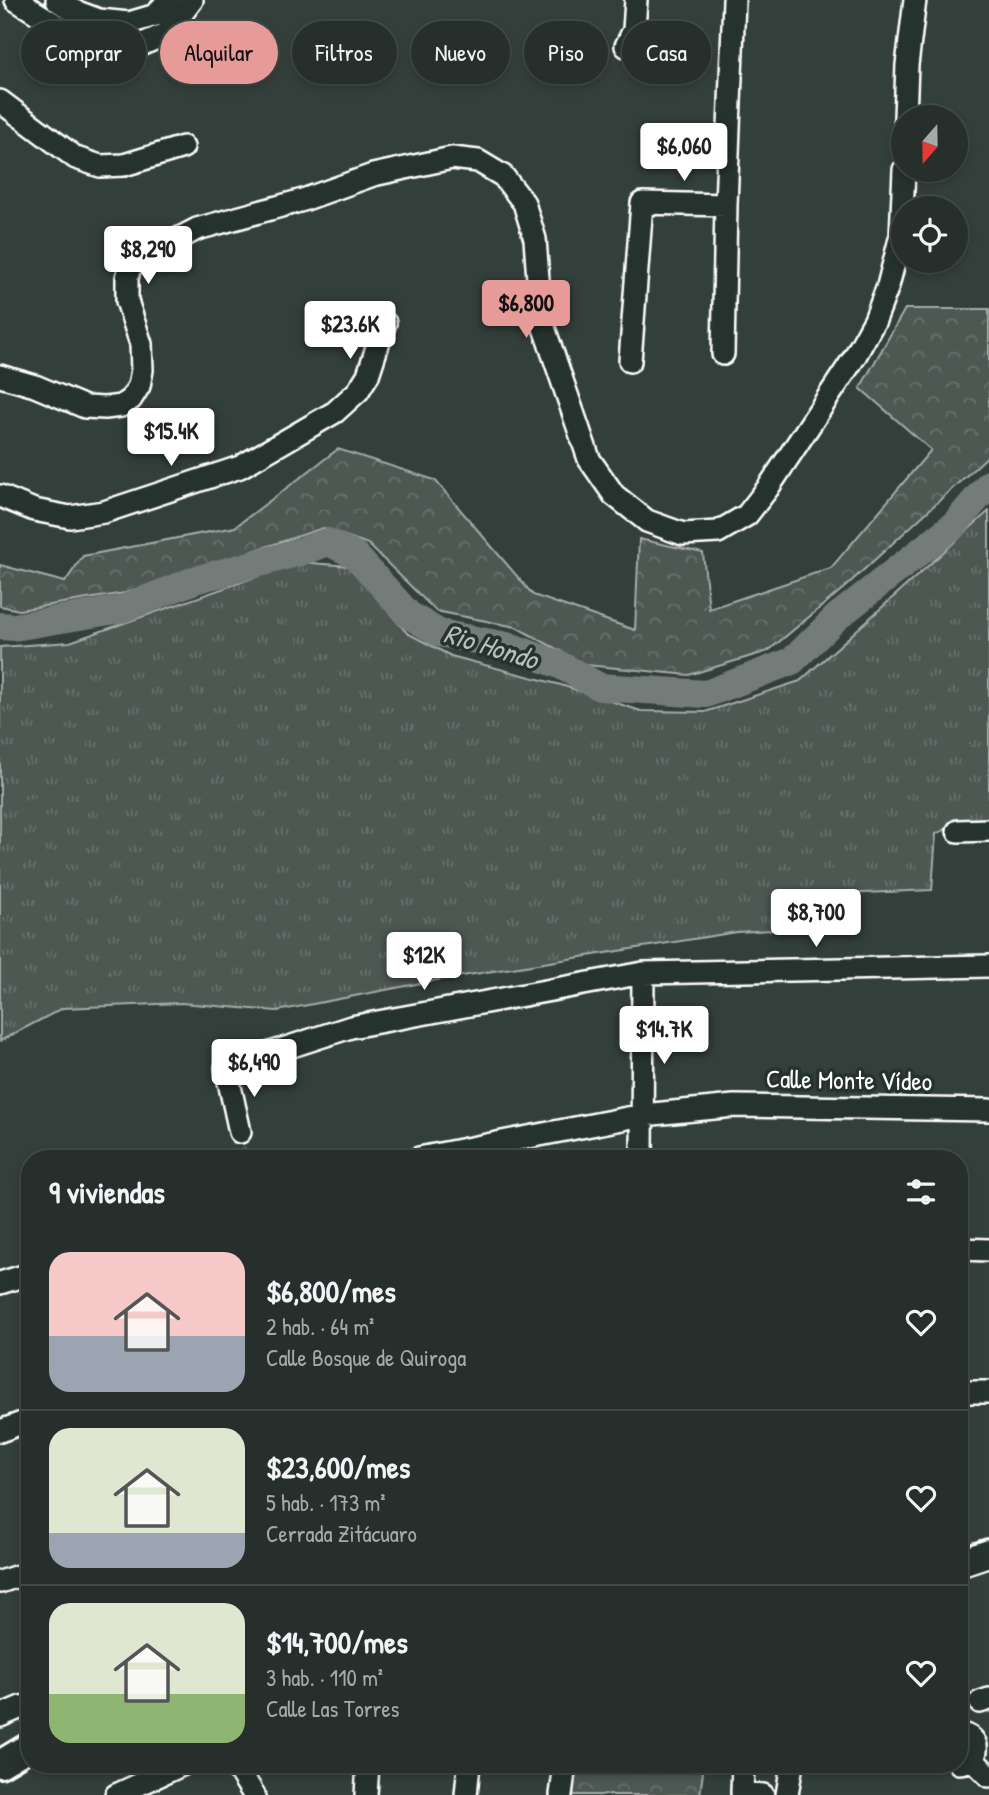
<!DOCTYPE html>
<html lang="es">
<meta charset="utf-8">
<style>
body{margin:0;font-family:"Patrick Hand",sans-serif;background:#2e3734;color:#f1f3f6;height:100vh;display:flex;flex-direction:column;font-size:26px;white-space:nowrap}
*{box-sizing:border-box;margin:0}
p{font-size:23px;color:#a4a9a9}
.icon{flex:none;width:38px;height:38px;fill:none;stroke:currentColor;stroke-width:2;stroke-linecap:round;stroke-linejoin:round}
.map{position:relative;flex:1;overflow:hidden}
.side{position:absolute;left:21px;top:1150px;width:947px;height:623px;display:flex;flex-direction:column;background:#262f2c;border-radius:28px;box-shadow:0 4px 10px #0003,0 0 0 2px #424a48}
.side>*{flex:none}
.top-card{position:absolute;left:21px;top:21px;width:948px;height:63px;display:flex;gap:14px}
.needle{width:46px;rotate:200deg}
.buttons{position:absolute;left:891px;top:105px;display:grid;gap:14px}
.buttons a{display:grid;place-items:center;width:77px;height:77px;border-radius:50%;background:#262f2c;box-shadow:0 4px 10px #0003,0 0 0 2px #424a48;font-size:35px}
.price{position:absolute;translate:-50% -60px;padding:0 16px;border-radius:7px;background:#fff;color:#222;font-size:23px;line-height:46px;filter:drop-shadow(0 2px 4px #0008)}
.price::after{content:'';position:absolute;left:50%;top:42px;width:21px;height:16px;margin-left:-10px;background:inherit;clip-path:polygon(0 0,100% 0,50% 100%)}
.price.on{background:#e69b98;color:#111}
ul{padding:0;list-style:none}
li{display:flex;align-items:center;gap:21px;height:175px;padding:0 28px}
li+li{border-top:2px solid #424a48}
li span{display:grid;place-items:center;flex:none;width:196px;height:140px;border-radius:21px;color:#555}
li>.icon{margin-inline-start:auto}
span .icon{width:84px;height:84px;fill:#fffc;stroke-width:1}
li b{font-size:30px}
h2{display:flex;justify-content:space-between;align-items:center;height:84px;padding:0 28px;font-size:30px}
.pill{padding:0 24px;border-radius:32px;background:#262f2c;box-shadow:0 4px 10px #0003,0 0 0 2px #424a48;font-size:24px;line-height:63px}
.pill.on{background:#e69b98;color:#111}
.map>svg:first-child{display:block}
.grass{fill:url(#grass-tufts);stroke:#a6aca9;stroke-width:2}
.forest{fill:url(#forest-crowns);stroke:#a6aca9;stroke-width:2}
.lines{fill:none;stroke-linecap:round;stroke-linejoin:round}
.river{stroke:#737b78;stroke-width:28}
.minor-casing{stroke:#fff;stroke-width:26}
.major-casing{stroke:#fff;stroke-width:32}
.path{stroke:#fff;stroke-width:2.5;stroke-dasharray:2 5;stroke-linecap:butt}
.minor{stroke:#26332d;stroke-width:21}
.major{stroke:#26332d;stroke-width:26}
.labels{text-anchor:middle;stroke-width:7;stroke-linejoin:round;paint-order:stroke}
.street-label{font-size:26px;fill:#fff;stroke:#26332d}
.water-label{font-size:28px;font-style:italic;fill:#b9bdbc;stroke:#26332d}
</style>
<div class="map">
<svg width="989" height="1795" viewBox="0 0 989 1795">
<defs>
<pattern id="grass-tufts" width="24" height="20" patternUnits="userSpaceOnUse" patternTransform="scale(1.75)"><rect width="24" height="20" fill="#4d5853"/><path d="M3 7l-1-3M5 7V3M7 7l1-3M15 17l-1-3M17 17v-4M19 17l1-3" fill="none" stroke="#68716d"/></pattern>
<pattern id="forest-crowns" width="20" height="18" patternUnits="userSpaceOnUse" patternTransform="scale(1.75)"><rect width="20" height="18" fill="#4d5853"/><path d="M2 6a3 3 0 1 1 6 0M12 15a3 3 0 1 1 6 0" fill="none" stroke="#68716d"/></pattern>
</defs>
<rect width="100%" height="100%" fill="#333f3a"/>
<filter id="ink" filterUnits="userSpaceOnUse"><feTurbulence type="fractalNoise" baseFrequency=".0143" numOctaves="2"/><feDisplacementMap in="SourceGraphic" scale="14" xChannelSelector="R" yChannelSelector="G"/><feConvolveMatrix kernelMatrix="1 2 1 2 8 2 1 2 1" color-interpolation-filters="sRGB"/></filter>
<g filter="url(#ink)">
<path class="grass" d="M989,511V818L962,821L936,834L932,890L818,895L809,928L737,932L437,980L277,1011L181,1003L63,1008L0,1041V647L70,642L299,562L349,566L407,633L451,656L561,685L641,711L705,712L800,681Z"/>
<path class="forest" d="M905,309H989V455L845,587L768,651L689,675L586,665L516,627L436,611L368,544L323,528L125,593L19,610L0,606V565L65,582L83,556L235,527L338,449L435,480L533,595L635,630L639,539L703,553L709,609L831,568L931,450L860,388Z
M574,1764H704L700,1795H570Z"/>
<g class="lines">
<path class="river" d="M0,626L14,627L122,609L195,580L300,552L328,542L355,555L409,615L439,633L512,647L560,665L600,687L706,694L792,661L837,617L955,524L989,484"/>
<g class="minor-casing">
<path id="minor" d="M16,0L64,30L99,45L138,46L166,34L192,0
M57,0L72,10L99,20L129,23L156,15L168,0
M626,46L634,30L636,0
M0,101L76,158L100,166L124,165L183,147
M905,117L907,65L915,0
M723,354L726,205L734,0
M630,361L642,203L726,205
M0,376L35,386L85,407L105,408L121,406L131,399L139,386L142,370L141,344L127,301V278L130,267L141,258L197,229L303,200L373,175L452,158L478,161L503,176L524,203L535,239L541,319L589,459L614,495L647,521L683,534L718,532L747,515L768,488L854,358L875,320L888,286L901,235L904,170
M0,496L34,510L70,517L104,512L240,467L335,412L358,391L368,375L385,323
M958,831L989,830
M240,1132L226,1068L227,1067L351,1027L643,973L989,966
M419,1158L643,1115L734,1106L989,1110
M642,1158L643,973
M959,1249L989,1250
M0,1283L30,1274
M959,1392H989
M0,1431L30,1420
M0,1582L30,1572
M980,1702L989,1699
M0,1716L21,1707L30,1706
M959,1734C982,1735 982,1762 959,1763
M972,1759L989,1776
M235,1764L254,1795
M743,1764L742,1793L763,1795
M116,1795L184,1764
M366,1795L368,1764
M466,1795L469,1764
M561,1795L565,1764
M787,1795L792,1764"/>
</g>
<g class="major-casing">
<path id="major" d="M959,1563L989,1553
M0,1764L30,1746"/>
</g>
<path class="path" d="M244,1148L247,1158"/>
<use href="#minor" class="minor"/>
<use href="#major" class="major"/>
</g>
</g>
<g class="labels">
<g class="street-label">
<text transform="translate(849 1080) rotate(1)" y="9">Calle Monte Vídeo</text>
</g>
<g class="water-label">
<text transform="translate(491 646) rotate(17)" y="10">Rio Hondo</text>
</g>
</g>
</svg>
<div class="buttons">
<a><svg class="needle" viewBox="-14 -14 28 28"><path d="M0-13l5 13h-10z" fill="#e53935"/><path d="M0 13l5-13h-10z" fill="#a4a9a9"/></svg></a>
<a><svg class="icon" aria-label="locate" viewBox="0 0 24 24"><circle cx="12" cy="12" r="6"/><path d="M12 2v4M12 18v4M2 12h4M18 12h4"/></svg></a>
</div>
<b class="price" style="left:684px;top:183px">$6,060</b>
<b class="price" style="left:148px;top:286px">$8,290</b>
<b class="price on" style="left:526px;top:340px">$6,800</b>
<b class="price" style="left:350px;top:361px">$23.6K</b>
<b class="price" style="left:171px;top:468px">$15.4K</b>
<b class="price" style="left:816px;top:949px">$8,700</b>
<b class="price" style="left:424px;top:992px">$12K</b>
<b class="price" style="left:664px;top:1066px">$14.7K</b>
<b class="price" style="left:254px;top:1099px">$6,490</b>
<div class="top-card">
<a class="pill">Comprar</a>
<a class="pill on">Alquilar</a>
<a class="pill">Filtros</a>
<a class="pill">Nuevo</a>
<a class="pill">Piso</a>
<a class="pill">Casa</a>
</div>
<section class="side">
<h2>9 viviendas<svg class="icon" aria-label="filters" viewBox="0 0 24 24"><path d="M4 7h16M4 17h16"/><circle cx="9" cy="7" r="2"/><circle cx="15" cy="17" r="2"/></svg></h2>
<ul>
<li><span style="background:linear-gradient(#f6c9c9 60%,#9aa5b1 0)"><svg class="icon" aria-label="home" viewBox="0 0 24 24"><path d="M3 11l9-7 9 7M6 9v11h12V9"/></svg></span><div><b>$6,800/mes</b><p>2 hab. · 64 m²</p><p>Calle Bosque de Quiroga</p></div><svg class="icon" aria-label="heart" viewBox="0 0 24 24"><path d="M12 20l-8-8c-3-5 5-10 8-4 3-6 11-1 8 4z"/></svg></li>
<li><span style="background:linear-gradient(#dfe7d0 75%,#9aa5b1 0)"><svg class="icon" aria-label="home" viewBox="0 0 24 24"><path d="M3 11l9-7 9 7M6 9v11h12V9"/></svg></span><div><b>$23,600/mes</b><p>5 hab. · 173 m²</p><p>Cerrada Zitácuaro</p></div><svg class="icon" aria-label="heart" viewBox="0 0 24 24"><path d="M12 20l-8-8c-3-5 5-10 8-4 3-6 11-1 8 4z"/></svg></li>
<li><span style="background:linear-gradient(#dfe7d0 65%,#8fb573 0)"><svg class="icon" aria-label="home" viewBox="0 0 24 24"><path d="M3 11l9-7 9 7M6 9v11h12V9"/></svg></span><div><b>$14,700/mes</b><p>3 hab. · 110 m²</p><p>Calle Las Torres</p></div><svg class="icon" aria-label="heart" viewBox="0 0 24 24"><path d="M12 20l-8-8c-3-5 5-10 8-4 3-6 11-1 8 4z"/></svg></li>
</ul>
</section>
</div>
